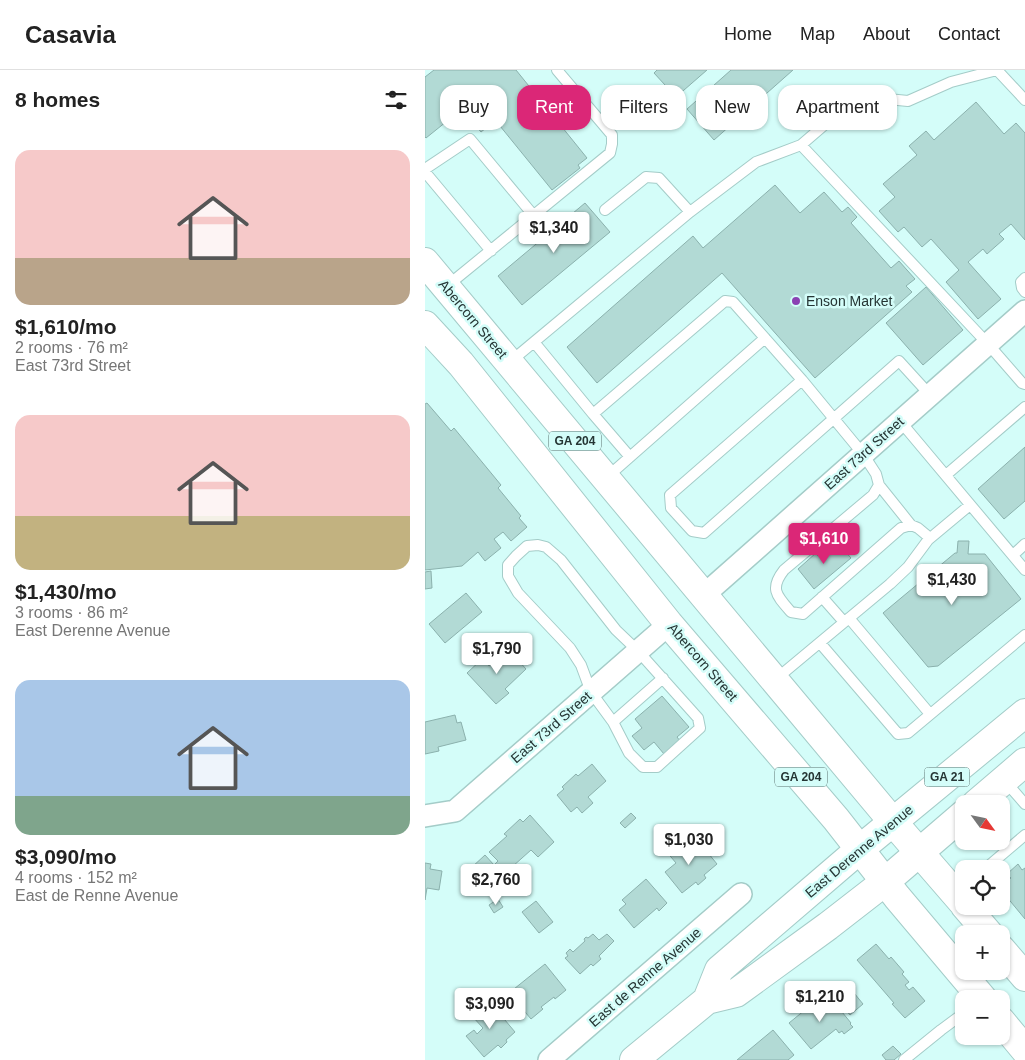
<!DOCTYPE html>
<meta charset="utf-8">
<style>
body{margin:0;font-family:Arial,sans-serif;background:#f6f6f6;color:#222;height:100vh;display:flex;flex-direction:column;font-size:19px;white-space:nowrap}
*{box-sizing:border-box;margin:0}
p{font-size:16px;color:#767676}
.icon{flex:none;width:28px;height:28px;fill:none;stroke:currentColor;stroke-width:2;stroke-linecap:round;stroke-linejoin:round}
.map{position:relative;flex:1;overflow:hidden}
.details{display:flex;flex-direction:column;background:#fff;width:425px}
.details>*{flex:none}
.hud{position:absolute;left:15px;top:15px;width:475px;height:45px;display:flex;gap:10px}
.needle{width:32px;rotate:123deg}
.fabs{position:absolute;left:530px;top:725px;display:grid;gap:10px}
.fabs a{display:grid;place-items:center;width:55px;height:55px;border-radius:10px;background:#fff;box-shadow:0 1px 4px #0004;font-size:25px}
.price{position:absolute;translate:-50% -42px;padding:0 11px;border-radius:5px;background:#fff;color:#222;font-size:16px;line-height:32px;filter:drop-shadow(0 1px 2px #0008)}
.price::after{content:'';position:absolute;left:50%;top:30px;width:15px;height:11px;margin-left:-8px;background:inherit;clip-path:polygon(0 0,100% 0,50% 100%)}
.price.active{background:#db2777;color:#fff}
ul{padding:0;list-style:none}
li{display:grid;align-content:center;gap:10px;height:265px;padding:0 15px}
li span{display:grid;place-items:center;height:155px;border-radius:15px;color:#555}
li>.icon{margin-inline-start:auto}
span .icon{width:90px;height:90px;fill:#fffc;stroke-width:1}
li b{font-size:21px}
h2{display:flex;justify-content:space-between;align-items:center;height:60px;padding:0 15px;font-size:21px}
.chip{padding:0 18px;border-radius:15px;background:#fff;box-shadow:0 1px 4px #0004;font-size:18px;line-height:45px}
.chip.active{background:#db2777;color:#fff}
header{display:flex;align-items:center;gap:30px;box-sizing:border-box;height:70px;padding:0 25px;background:#fff;border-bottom:1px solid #e0e0e0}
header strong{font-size:24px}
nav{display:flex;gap:28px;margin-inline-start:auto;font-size:18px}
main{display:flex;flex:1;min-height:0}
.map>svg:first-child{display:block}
.building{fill:#b2dad5;stroke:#8bb1ad}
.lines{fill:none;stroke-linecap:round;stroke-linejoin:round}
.lane-casing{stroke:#a4ccc8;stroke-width:12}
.street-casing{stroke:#a4ccc8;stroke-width:24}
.primary-casing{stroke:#a4ccc8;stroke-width:30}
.highway-casing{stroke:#a4ccc8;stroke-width:30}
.lane{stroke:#fff;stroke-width:10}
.street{stroke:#fff;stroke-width:21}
.primary{stroke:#fff;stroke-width:28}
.highway{stroke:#fff;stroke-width:28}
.poi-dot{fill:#8b41b3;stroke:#d4fdf9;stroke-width:2}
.labels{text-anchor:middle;stroke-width:5;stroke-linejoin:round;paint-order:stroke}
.shield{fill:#d4fdf9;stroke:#5a716f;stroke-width:1}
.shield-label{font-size:12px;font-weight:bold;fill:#253534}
.poi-label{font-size:14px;fill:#253534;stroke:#d4fdf9;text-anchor:start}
.street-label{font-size:14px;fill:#253534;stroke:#d4fdf9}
</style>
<header>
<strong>Casavia</strong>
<nav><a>Home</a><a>Map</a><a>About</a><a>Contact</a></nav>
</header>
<main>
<section class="details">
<h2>8 homes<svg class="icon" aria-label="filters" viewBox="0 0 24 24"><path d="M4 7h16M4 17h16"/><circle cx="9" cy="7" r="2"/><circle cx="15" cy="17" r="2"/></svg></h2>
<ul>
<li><span style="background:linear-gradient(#f6c9c9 70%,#b9a48a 0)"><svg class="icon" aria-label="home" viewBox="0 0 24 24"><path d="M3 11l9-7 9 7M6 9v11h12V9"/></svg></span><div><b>$1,610/mo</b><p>2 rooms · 76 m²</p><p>East 73rd Street</p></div></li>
<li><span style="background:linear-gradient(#f6c9c9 65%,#c2b280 0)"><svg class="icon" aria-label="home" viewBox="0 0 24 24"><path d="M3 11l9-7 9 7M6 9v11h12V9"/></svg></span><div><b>$1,430/mo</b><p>3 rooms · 86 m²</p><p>East Derenne Avenue</p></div></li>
<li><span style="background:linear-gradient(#a9c7e8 75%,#7fa58c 0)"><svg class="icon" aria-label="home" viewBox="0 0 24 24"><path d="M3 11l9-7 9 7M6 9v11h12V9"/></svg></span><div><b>$3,090/mo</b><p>4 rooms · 152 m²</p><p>East de Renne Avenue</p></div></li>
</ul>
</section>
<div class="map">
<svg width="600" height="990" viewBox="0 0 600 990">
<rect width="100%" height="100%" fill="#d4fdf9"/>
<path class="building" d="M9,0H91L162,88L153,95L155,98L127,120L62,40L57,44L66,54L56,62L41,44L56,32L52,27L1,68L0,67V7Z
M232,0H282L251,27L229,3Z
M306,0H368L289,70L262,39Z
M551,32L579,64L591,53L600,63V170L586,154L574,164L579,169L562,184L558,179L543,192L576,229L553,249L521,212L534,200L506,169L497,177L479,157L473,162L454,141L470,127L458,114L492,85L484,76L501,61L509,70Z
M350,115L375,143L399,122L417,142L423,137L432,147L426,153L466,198L474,191L490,209L481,216L487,222L390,308L297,203L172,313L142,277L268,166L278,178Z
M160,133L185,162L97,235L73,206Z
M501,217L538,260L498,295L461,253Z
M2,333L26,361L29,358L76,415L73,418L96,446L94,448L102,457L86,471L78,462L69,469L76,478L60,491L53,482L37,496L0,500V334Z
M600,377V431L579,449L553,419Z
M411,471L426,488L389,519L373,499L391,483L393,486Z
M533,471H544L543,484H560L596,529L513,596L503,597L458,543L530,483H532Z
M6,501L7,518L0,519V502Z
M41,523L57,542L20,573L4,554Z
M83,579L101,599L80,619L84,623L71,634L42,603L57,589L64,596Z
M237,626L264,657L252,667L255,671L239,684L229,672L219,680L207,666L217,658L210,649Z
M30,645L32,653L36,652L41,670L13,677L14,681L0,684V652Z
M167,694L181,711L163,727L168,733L157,743L152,737L146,742L132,725L139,719L137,717L151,704L153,706Z
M206,743L211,748L200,758L195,753Z
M105,745L129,772L113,787L106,780L78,805L74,801L61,814L46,798L60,785L69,795L73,791L64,782L82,766L79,764L95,749L98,752Z
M254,770L264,782L275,773L292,794L279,805L281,808L273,815L271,812L257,823L240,802L251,793L241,781Z
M0,793L6,794L5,799L17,801L14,820L2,818L0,830Z
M593,794L597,800L600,798V849L576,820V817L586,808L582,804Z
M221,809L242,833L234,841L232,838L209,858L194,840L201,834L197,830Z
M73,829L78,837L69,843L64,835Z
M111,831L128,852L114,863L97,842Z
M168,864L174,870L182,864L189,871L174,886L176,889L168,896L166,894L155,904L140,888L143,886L141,883L145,879L148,882L160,871L159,869L161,867L163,868Z
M451,874L464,889L466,887L479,902L477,904L484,912L480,915L484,920L488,917L500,931L480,948L467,934L469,933L432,890Z
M120,894L141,920L130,929L129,927L116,937L118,939L106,949L84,923Z
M425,918L438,934L425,945L412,929Z
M64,931L90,962L81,970L82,972L76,978L73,975L59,987L41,966L49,960L52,964L58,958L47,946Z
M408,931L426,953L425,954L428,957L419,964L417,961L414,963L411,959L386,979L364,953L386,935L388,938L394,933L399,939Z
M348,960L369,985L363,990H312Z
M468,976L476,984L469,990H461L457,985Z"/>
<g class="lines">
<g class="lane-casing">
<path id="lane" d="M572,0L600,30
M376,75L433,26L483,31L526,12L572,0
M0,99L45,69L109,146
M0,102L66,181
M180,140L221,107L234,108L265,142
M600,208L596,212L597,218L600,222
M22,216L185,83L187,74V65L132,0
M109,272L168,344L300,231L308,232L377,310L438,384L451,404L454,415L486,455L493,458L505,468
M85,292L265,142L331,92L376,75L563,274L597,313L600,314
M377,310L245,425L246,438L267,461L279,463L474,291L505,325
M168,344L205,387
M475,351L600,500
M521,405L600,337
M181,408L340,268
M454,415L448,425L359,500C344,519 352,526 366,542L378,544L476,458L486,455
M113,475L121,477L136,490L191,560L213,581L273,648L275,658L232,697H218L204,683L188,652L166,622L156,595L145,578L93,523L83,506V495L91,486L102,476Z
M588,485L600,474
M397,527L419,552
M424,548L505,644
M395,573L473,664L483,663L600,565
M351,609L465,514L483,497L503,470L545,435
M188,652L238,608
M579,710L600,734
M560,799L600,765
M479,990L516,960L539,943"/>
</g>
<g class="street-casing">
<path id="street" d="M279,525L600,241
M0,746L30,741L244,554
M124,990L316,824"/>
</g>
<g class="primary-casing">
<path id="primary" d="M0,192L468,752L539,834
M0,255L36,294L244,554L411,749L472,827L558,929
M540,836L564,864
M576,879L600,907
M576,951L600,980"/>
</g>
<g class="highway-casing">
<path id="highway" d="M551,734L600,692
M282,930L294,900L435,779L600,643
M209,990L282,930L311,923L403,856L461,811L539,744"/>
</g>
<use href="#lane" class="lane"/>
<use href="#street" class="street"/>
<use href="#primary" class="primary"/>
<use href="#highway" class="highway"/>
</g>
<circle class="poi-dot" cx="371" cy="231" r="5"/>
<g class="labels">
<g class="shield">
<rect x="124" y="361.5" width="52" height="19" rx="4"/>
<rect x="350" y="697.5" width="52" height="19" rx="4"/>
<rect x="499.5" y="697.5" width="45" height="19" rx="4"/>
</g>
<g class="shield-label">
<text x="150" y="375">GA 204</text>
<text x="376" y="711">GA 204</text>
<text x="522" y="711">GA 21</text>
</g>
<g class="poi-label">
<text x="381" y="236">Enson Market</text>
</g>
<g class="street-label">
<text transform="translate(48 249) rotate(50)" y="5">Abercorn Street</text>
<text transform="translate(439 383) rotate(-42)" y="5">East 73rd Street</text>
<text transform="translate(278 592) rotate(49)" y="5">Abercorn Street</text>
<text transform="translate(126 657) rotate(-41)" y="5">East 73rd Street</text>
<text transform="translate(434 781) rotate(-40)" y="5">East Derenne Avenue</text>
<text transform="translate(220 907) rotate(-41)" y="5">East de Renne Avenue</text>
</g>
</g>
</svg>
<div class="fabs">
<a><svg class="needle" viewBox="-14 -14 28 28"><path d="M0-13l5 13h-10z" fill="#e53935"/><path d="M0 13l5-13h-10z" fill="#767676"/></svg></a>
<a><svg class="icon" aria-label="locate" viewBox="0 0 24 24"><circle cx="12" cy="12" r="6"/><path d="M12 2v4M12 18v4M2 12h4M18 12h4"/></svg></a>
<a>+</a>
<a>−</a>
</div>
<b class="price" style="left:129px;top:184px">$1,340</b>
<b class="price active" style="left:399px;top:495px">$1,610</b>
<b class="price" style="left:527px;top:536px">$1,430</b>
<b class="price" style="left:72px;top:605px">$1,790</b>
<b class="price" style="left:264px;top:796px">$1,030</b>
<b class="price" style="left:71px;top:836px">$2,760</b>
<b class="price" style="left:395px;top:953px">$1,210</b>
<b class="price" style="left:65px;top:960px">$3,090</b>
<div class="hud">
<a class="chip">Buy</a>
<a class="chip active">Rent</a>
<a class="chip">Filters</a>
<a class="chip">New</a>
<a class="chip">Apartment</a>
</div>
</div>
</main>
